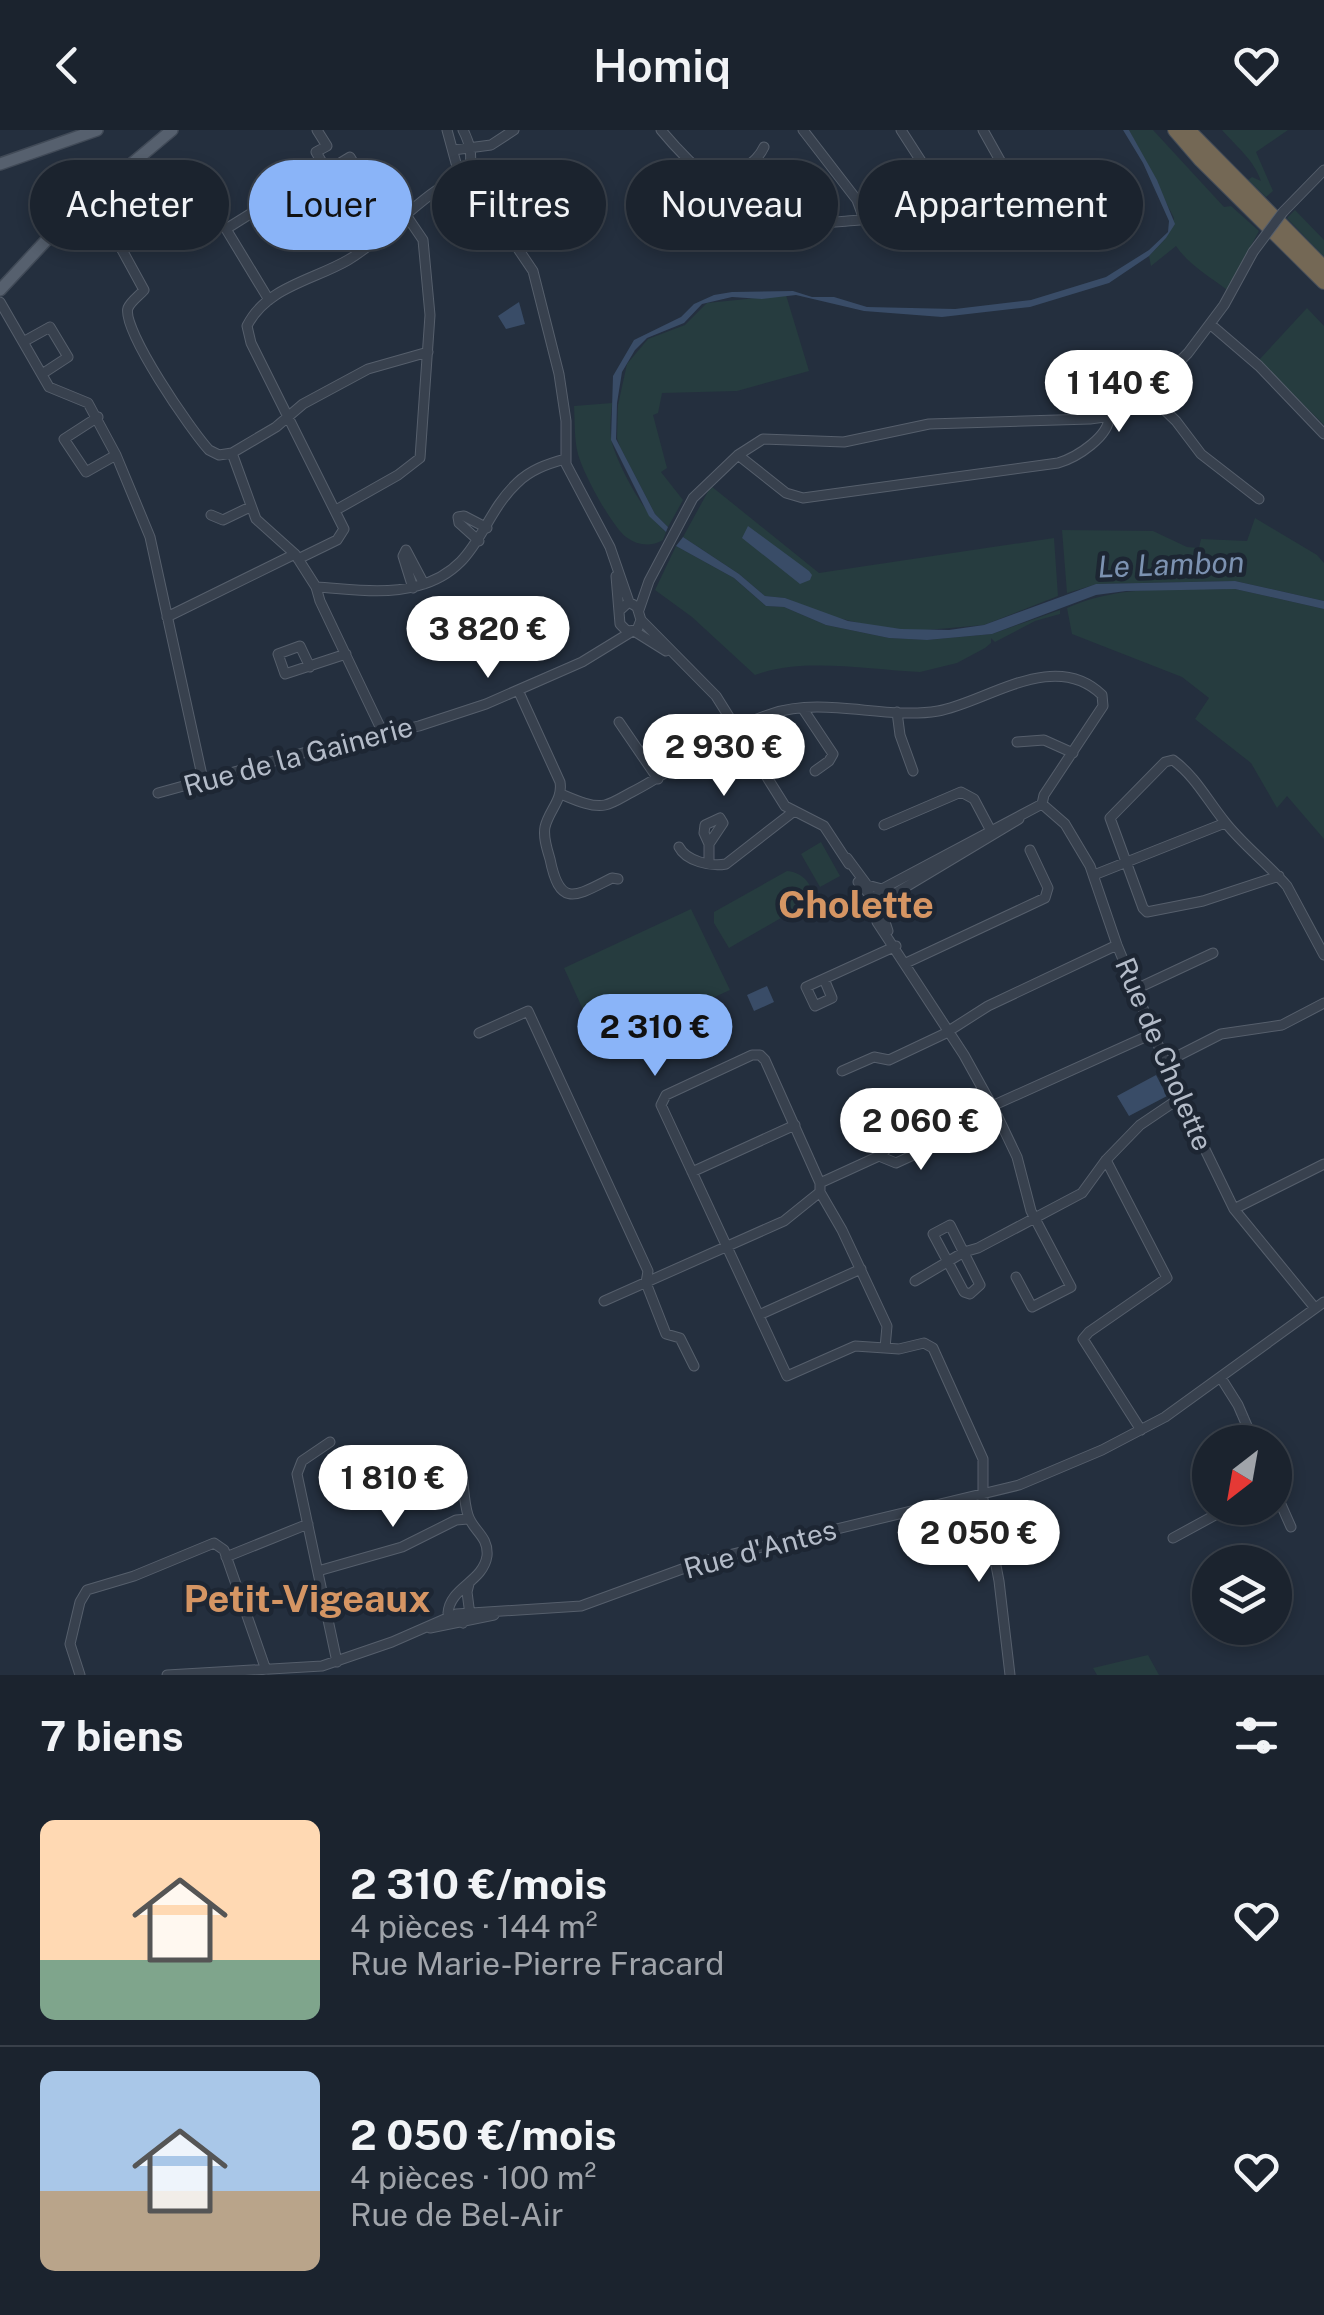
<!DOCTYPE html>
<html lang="fr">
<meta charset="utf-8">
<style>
body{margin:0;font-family:"Public Sans",sans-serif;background:#242b36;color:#f1f3f6;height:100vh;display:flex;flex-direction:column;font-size:38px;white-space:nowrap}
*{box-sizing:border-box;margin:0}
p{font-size:32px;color:#a0a4aa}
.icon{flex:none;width:55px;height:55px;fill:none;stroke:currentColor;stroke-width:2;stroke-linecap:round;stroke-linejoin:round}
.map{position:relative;height:1545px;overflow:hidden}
.drawer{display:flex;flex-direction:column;background:#1b232e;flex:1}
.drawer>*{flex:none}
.hud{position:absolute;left:30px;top:30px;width:1265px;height:90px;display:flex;gap:20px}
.needle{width:65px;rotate:211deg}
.fabs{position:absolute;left:1192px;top:1295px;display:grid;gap:20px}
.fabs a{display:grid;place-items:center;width:100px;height:100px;border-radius:50%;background:#1b232e;box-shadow:0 5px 15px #0003,0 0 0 2px #39404a;font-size:50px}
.price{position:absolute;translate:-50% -85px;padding:0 22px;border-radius:35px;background:#fff;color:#222;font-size:32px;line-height:65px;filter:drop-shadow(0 2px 5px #0008)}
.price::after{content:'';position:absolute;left:50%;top:60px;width:30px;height:22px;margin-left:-15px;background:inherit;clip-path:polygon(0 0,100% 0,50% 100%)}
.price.current{background:#8ab4f8;color:#111}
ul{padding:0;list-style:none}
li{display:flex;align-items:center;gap:30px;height:250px;padding:0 40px}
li+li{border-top:2px solid #39404a}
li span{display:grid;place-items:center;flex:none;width:280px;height:200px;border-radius:15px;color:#555}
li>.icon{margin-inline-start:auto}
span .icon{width:120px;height:120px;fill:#fffc;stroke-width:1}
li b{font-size:42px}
h2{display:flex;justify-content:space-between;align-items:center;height:120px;padding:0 40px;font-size:42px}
.chip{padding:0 35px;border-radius:45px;background:#1b232e;box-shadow:0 5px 15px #0003,0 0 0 2px #39404a;font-size:35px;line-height:90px}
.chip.current{background:#8ab4f8;color:#111}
header{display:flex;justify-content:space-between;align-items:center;height:130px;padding:0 40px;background:#1b232e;font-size:45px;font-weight:600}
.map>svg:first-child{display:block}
.green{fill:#263c3f}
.water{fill:#394c67}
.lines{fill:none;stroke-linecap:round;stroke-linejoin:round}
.minor-casing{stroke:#565f6c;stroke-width:11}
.major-casing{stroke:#414a57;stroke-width:14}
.highway-casing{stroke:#434c59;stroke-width:16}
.minor{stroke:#38414e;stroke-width:9}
.major{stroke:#56606e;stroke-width:11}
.highway{stroke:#746855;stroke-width:14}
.minor-bridge-casing{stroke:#565f6c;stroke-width:11;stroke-linecap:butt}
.minor-bridge{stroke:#38414e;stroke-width:9}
.labels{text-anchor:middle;stroke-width:9;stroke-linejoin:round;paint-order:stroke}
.street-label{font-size:28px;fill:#b4bcc9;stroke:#1d2633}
.water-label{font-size:30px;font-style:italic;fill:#7c92b1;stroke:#1d2633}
.district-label{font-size:38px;font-weight:bold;fill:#d59563;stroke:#1d2633}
</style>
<header><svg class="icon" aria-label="back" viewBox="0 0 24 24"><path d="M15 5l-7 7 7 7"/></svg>Homiq<svg class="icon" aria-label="heart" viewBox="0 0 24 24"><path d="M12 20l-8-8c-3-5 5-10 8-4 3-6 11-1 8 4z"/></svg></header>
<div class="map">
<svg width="1324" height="1545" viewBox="0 0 1324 1545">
<rect width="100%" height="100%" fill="#242f3e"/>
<path class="green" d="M1129,0H1153L1224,77L1231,76L1259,101L1227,160C1209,146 1189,135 1176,116L1151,136L1149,126L1166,108L1174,88Z
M1222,0H1288L1256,22L1273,61L1266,67L1248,50L1252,47L1261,51C1254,30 1236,16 1222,0Z
M1295,80L1324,110V127L1287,88Z
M786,165L809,241L737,261L662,263L658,283L653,285L667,338L661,342L683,370L668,397L655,384L620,317L617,308L618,275L627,234L648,209L685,195L707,173Z
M1307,178L1324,196V295L1259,230Z
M612,273C611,286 609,301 612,313C620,340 645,385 666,402L663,410C651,417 638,416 626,407C611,395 583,343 578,324C574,309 575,291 574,276Z
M711,356L819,443L1054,408L1058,466L984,495L916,501L867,495L826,485L785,468L765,466L739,444L683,407Z
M1255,388L1317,425L1324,433V471L1235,451L1097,454L1067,463L1062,400L1153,401L1187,417L1199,418L1201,409L1247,411Z
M676,416L734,448L766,476L784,477L826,495L889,508L927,510L992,504L1060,480V484L1035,491L995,512L991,508V513L985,518L957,533L920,542C869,540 803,527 755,545L692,487L655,460Z
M1235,459L1324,479V709L1287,666L1277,678L1251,633L1195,589L1209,568L1182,547L1072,504L1067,478C1121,454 1177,460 1235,459Z
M821,712L840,746L820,757L801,724Z
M787,741C802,742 814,754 812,770L729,818L714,793V782Z
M691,779L730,860L601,919L564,838Z
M1148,1525L1159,1545H1097L1093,1538Z"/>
<path class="water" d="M1123,0H1129L1157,50L1175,94L1166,108L1149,126L1109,153L1030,177L942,187L864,181L796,165L762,169L732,167L702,174L684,193L647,208L635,220L622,242L617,273L616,309L655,384L668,397L666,402L649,386L611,310L613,246L634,210L681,187L694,174L714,165L732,162L793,161L812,167H834L867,177L955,179L1031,170L1106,147L1149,120L1168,102L1169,91L1143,33Z
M519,172L525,194L506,199L498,186Z
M748,396L809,441L812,445L810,450L800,454L742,408Z
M683,407L739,444L765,466L785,468L848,491L901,499L949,500L984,495L1096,454L1235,451L1324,471V479L1235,459L1126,461L1096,465L992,504L927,510L889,508L826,495L784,477L766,476L734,448L676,416Z
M767,856L774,872L754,881L747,865Z
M1156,945L1167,966L1129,986L1117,966Z"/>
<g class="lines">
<g class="minor-casing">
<path id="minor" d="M317,0L327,16L316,22L327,41L350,27L391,96
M447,0L456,33L467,43L533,141L559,244L566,291V334L610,417L629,472
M463,0C470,13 474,30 467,43
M661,0C690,35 732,74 776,88C804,97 832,92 860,90C873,89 886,90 898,88C929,85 981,63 1002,41V34L983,0
M803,0L857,70L864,89
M901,0L948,73
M453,20L491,15L514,0
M294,73L313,62L316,48L327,41
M266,74L226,99L269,170
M1283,82L1324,40
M693,98C711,83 719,62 735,46C746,35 757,32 764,17
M115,107L144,160C139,166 131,171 128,178C121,199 192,302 209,320L219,325L232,323L256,389L295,424L316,457L320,471L383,603
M0,172L49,257L88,273L116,325L150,407L203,650
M1210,194L1259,236L1324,304
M23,212L50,197L68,227L42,244
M1147,263L1176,291L1201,324L1259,369
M1101,283L1137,268
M98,287L64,309L86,342L116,325
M232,323L276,297L303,274L368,239L428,222
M738,325L786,363L803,368L1058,333C1078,327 1109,306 1109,287
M336,380L398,345L420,328L430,185L423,110L406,85
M211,385L223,390L250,377
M479,411L459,393L458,387L464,386L487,398
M298,429L337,410L344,399L251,213L247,196C266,157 314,150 348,130C390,105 422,62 467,43
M616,446L620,494L627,501L637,500L641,490L637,477L629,472L619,481
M316,457C349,459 385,465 417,456C479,440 479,389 517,353C530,340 547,334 565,329
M413,458L403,426L406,420L424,454
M639,480L649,451L693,368L738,325L763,309L844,312L929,294L1090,289L1119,285L1139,272L1188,223L1224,175L1253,122
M167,487L295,424
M641,490L716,566L785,676L824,696L849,734
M634,501L666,521
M310,537L300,516L278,524L285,544L346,524
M518,560L560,652C563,670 549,680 545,697C543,707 547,719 550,729C560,779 576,766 612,748L618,749
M803,579L833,624L829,631L815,641
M897,582L900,605L913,641
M619,592L658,649
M1017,612L1044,610L1073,623
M158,663L332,615L419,596L486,574L582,532L631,502
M561,664C573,669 592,678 605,675C614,673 624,666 632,662C680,638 720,600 771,584C824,566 884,590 938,581C985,573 1054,518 1102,565L1103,576L1044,665L1042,674
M884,695L961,662L974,669L991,701
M679,717C686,731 711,737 726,734L793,682
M847,728L867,755L882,759L1042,674L1065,694L1090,736L1117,815L1180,968L1234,1079L1315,1178
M709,733V714L723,693L720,688L705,695L704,703L709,714
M1094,745L1225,693
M1279,746L1203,771L1147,782L1143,778L1110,688L1165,632L1173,630C1196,647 1207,670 1225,692C1243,715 1267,733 1287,756L1324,825
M858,752L871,766L889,767L1019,689
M886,763L875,768L877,792L964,925L995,981L1017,1027L1031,1081L1071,1157L1032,1177L1016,1147
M888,801L882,783L889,767
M906,833L1045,768L1048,758L1030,720
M824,849L832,868L815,876L806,857L896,816
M1136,859L1213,823
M479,903L528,881L648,1141L646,1153L666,1204L680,1208L694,1236
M1166,932L1221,904L1282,895L1324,873
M842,941L874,927L889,930L944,904L988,876L1117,815
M879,1026L896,1033L935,1015L941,999
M1106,1030L1167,1148L1089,1202L1083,1209L1141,1300
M692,1042L795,995
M820,1053L879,1026L894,1012L922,999H941L1154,903
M1234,1079L1324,1034
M950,1095L980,1155L970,1164L964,1162L933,1104Z
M915,1151L964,1122L978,1118L1082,1063L1106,1030L1140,995L1180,968
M604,1171L784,1091L820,1062
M759,1185L861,1139
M885,1218L855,1216L787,1246L661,975L666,965L752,925H760L765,930L820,1053V1062L842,1100L887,1196L885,1218L899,1219L924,1213L933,1218L983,1329V1369L999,1451L1010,1545
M1221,1248L1238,1275L1254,1312
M330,1312L302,1331L297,1344L337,1532
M462,1345C464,1357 464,1373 468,1385C472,1400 489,1406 487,1426C483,1452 450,1457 448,1483L463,1493L470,1485L467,1462L469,1454
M1275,1361L1291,1397
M1173,1408L1228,1378
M226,1427L308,1394
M318,1441L402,1417L456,1390L468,1389
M430,1498L494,1485
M80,1545L70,1514L80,1472L87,1460L134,1446L214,1413L224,1420L266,1540
M167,1545L322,1536L392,1512L456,1484L581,1476L704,1431L1019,1355L1102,1320L1165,1287L1324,1172"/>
</g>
<g class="major-casing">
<path id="major" d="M0,34L97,0
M0,160L67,88L172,0"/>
</g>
<g class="highway-casing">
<path id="highway" d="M1175,0L1200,29L1324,152
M1188,0L1324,138"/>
</g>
<use href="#minor" class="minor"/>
<use href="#major" class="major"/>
<use href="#highway" class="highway"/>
<g class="minor-bridge-casing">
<path id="minor-bridge" d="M1253,122L1283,82"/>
</g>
<use href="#minor-bridge" class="minor-bridge"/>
</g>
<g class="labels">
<g class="street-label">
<text transform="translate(298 626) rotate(-15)" y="10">Rue de la Gainerie</text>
<text transform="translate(1164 924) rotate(67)" y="10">Rue de Cholette</text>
<text transform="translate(760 1419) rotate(-15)" y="10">Rue d'Antes</text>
</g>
<g class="water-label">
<text transform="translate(1171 435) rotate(-2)" y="10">Le Lambon</text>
</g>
<g class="district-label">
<text x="856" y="788">Cholette</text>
<text x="307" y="1482">Petit-Vigeaux</text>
</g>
</g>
</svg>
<div class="fabs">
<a><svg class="needle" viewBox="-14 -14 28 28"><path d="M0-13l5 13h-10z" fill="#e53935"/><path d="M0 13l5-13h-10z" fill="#a0a4aa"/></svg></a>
<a><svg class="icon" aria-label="layers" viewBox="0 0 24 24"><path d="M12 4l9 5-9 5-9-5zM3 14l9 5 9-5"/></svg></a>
</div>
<b class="price" style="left:1119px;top:305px">1 140 €</b>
<b class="price" style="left:488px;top:551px">3 820 €</b>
<b class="price" style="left:724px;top:669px">2 930 €</b>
<b class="price current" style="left:655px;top:949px">2 310 €</b>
<b class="price" style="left:921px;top:1043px">2 060 €</b>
<b class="price" style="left:393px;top:1400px">1 810 €</b>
<b class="price" style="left:979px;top:1455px">2 050 €</b>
<div class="hud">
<a class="chip">Acheter</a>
<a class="chip current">Louer</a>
<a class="chip">Filtres</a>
<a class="chip">Nouveau</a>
<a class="chip">Appartement</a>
</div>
</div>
<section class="drawer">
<h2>7 biens<svg class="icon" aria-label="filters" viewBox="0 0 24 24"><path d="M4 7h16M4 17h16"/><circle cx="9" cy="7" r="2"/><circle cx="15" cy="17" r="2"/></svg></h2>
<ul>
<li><span style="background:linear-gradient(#ffd9b3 70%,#7fa58c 0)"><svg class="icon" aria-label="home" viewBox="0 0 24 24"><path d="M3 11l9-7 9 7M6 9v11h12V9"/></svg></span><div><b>2 310 €/mois</b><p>4 pièces · 144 m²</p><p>Rue Marie-Pierre Fracard</p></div><svg class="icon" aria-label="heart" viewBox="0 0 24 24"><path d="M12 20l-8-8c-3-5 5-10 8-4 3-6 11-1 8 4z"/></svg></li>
<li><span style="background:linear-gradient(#a9c7e8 60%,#b9a48a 0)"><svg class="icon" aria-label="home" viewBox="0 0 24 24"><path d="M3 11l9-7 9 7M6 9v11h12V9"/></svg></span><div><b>2 050 €/mois</b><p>4 pièces · 100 m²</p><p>Rue de Bel-Air</p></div><svg class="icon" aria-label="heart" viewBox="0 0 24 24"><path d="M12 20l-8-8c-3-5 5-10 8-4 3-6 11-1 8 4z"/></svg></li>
</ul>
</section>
